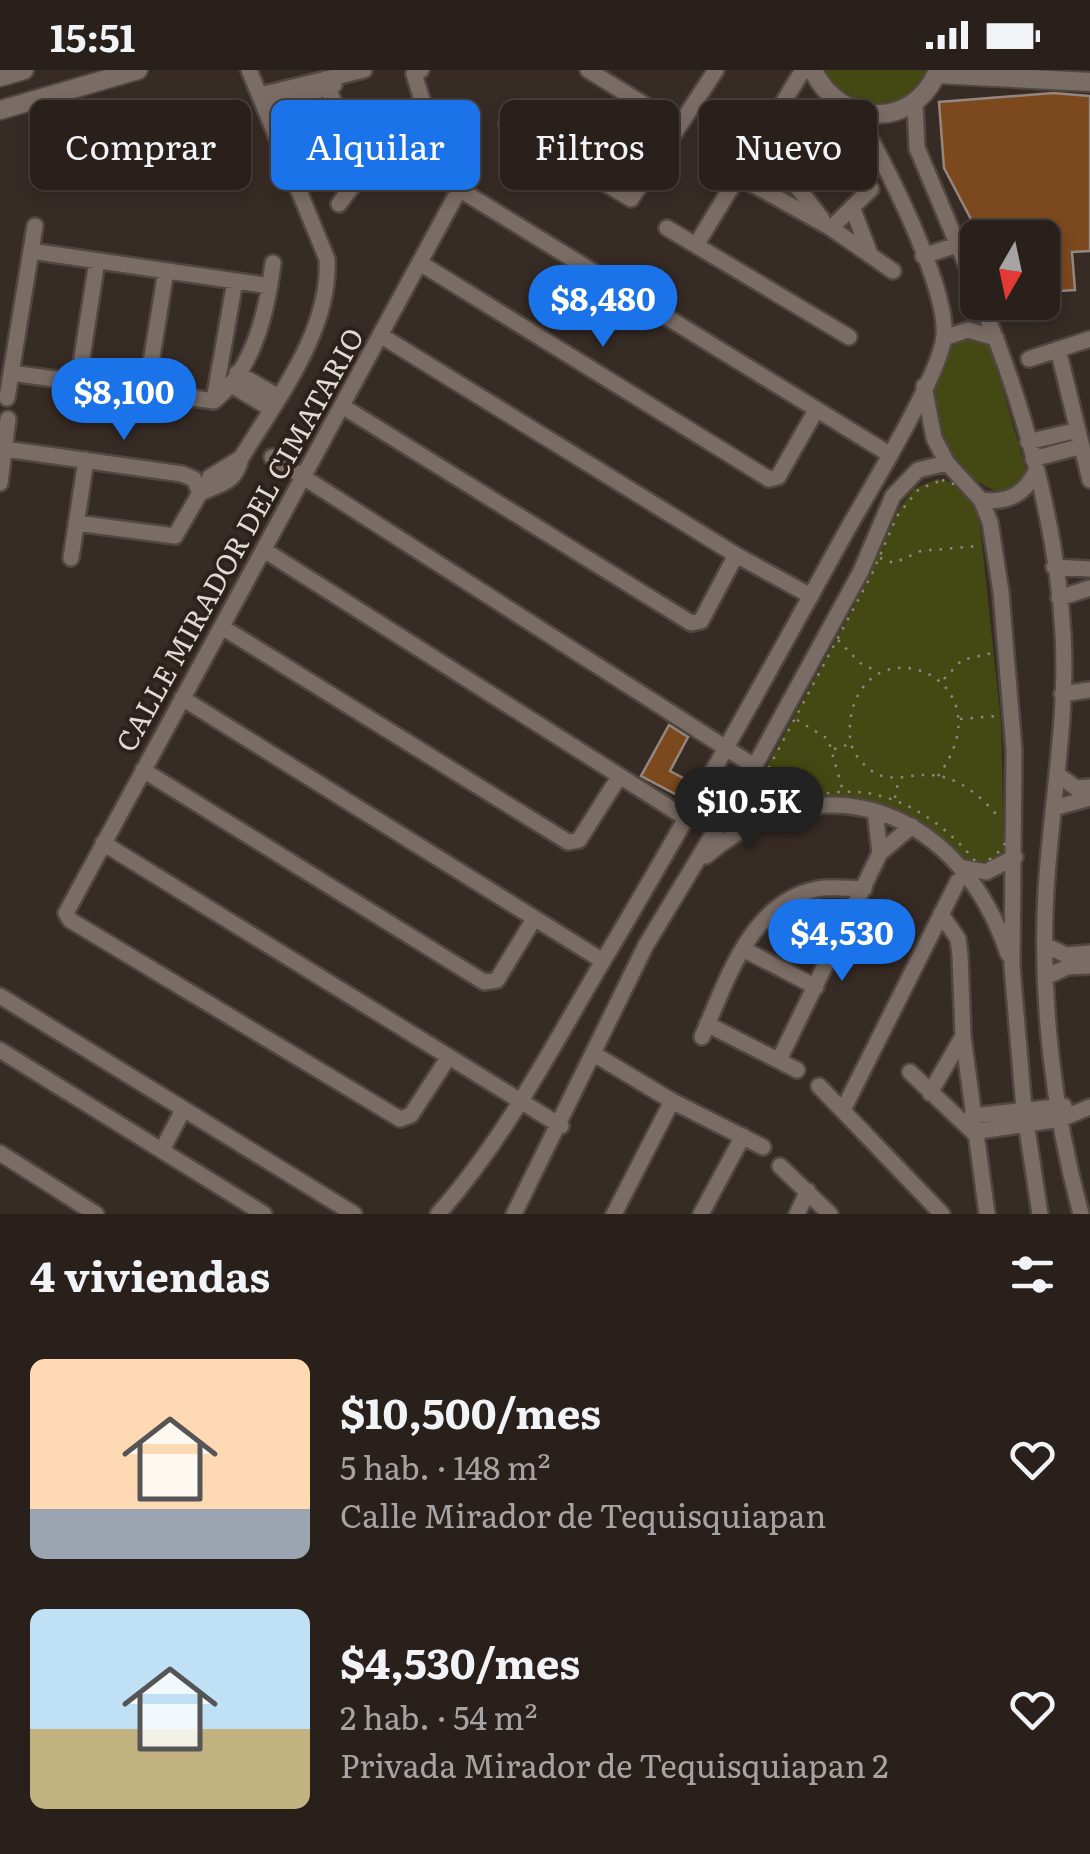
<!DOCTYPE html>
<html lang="es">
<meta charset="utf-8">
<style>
body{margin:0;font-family:Literata,serif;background:#352d29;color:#f1f3f6;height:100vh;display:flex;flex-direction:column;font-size:38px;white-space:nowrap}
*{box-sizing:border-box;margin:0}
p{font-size:32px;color:#a5a3a3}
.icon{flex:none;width:55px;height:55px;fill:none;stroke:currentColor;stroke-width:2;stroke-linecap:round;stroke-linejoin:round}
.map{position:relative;height:1144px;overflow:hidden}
.drawer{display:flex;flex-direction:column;background:#29201c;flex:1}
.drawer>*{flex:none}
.hud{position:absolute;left:30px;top:30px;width:1030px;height:90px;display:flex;gap:20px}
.needle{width:65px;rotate:189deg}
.buttons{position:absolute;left:960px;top:150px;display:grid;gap:20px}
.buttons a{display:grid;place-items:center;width:100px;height:100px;border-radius:15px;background:#29201c;box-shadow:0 5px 15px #0003,0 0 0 2px #453e3b;font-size:50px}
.price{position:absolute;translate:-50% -85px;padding:0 22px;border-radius:35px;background:#1a73e8;color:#fff;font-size:32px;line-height:65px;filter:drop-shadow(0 2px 5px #0008)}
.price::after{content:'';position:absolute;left:50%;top:60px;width:30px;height:22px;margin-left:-15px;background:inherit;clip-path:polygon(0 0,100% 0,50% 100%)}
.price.on{background:#222;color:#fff}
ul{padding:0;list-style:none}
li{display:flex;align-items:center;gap:30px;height:250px;padding:0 30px}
li span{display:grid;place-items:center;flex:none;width:280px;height:200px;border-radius:15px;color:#555}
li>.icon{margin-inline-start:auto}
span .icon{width:120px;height:120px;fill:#fffc;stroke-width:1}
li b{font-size:42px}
h2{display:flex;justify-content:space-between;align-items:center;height:120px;padding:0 30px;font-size:42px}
.chip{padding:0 35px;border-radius:15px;background:#29201c;box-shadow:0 5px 15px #0003,0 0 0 2px #453e3b;font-size:35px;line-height:90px}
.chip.on{background:#1a73e8;color:#fff}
.status{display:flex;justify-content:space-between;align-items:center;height:70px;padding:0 50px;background:#29201c;direction:ltr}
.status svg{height:28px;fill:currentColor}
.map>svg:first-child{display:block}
.green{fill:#444913}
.building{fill:#7c481e;stroke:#94877e;stroke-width:2.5}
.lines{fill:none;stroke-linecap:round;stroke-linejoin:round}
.minor-casing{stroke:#514741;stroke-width:20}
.tertiary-casing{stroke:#514741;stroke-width:22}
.path{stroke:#908681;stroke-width:2.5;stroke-dasharray:2.5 8;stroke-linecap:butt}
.minor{stroke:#7a6d65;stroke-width:15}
.tertiary{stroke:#7a6d65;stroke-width:18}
.labels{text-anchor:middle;stroke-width:8;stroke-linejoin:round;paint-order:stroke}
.street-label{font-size:28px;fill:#e2dad6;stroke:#2c221b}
</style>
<div class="status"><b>15:51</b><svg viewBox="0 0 49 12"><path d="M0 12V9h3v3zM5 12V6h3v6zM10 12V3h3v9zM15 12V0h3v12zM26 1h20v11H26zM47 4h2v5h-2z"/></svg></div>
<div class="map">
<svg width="1090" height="1144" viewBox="0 0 1090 1144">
<rect width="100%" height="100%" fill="#372b25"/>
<path class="green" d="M822,0H927C901,52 851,42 822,0Z
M963,267H977L990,275L1026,400L1019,415L1003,423C937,404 904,313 963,267Z
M938,409L961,415L978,437L1001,652L1004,786L979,798L913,748L845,729L777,736L757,714L852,540L900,437L915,418Z"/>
<path class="building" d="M1053,23L1090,26V181L1072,182L1075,220L1042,222V168H981L944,98L939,32Z
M669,655L688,667L670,701L687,710L679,726L641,706Z"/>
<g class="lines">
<g class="minor-casing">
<path id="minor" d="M421,0L414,4L423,33L445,49
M588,0L679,56
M325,9L357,94L354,114L339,134
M260,25L364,0
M915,32L917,78L978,223
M265,39L334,15
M507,54L631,129L716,0
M760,69L822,149
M428,100L889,384
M736,105L831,158L893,201
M852,137L870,184
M667,158L849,267
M831,158L871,119
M696,175L803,0
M31,181L270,216
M923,186L957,175
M420,193L769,409L778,407L815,342
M981,232C1023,331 1057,456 1063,563C1068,649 1051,735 1046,821C1040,926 1053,1042 1081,1144
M380,265L736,485L811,526
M944,268L968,260L996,268
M1058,279L1090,410
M1029,289L1090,269
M11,303L214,331C254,299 267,241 273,193
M237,303L277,326
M78,313L97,191
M230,314L271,339
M924,316L934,368L947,393L981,430L990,452L1001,522L1014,680L1012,896L1024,1039L1040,1144
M146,323L166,201
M7,328L35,156
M214,330L235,211
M342,336L691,553L701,551L736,485
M1028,372L1078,360
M5,379L182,404L194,409L200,423
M272,387L754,696L756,723L784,740
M1033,389L1082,376
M0,413L8,349
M205,420L210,407L241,388
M981,430C1006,433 1023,426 1035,403
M76,453L175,466L200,423C221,413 235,414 241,388C277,329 331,260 327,189L249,0
M264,480L689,750
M71,488L86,390
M1054,497L1090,499
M1059,528L1090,518
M222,557L568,772L579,770L619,707
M1062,624L1090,620
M182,628L603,891
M143,700L484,912L497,910L534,849
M1057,704L1076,718L1090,717
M1054,738L1090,728
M875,741L880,783
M103,773L561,1056
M706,786C825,685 962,743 1008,884
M965,798L986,802L1015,787
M941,844L958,869L960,885L963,966L987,1144
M1045,875L1066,885L1090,883
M743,879L816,917
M1046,907L1067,897L1090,896
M0,926L354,1144
M707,954L797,1000
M702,967C726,913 750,832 817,819C832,816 849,819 864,819
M0,980L264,1144
M594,984L672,1031L763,1077
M448,988L411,1045L400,1049L70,850L66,843L459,120
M779,990L880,783L912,756
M910,1002L973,1062L1061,1049L1090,1037
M819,1016L942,1144
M930,1023L963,966
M843,1040L958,811
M972,1046L1064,1036
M163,1078L182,1042
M0,1083L96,1144
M780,1096L830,1144
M438,1144C505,1069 552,977 603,891C686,752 764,611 842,469C864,429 941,305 944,266C948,216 882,86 855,42
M514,1144L646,875L759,688L861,501L893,426L918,400L947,393
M614,1144L672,1031
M701,1144L743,1066
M797,1144L808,1121"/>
</g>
<g class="tertiary-casing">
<path id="tertiary" d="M813,0C839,56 914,61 938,0
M936,4L1090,12
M0,7L24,0
M0,40L138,0"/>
</g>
<path class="path" d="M942,410C957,415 971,419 979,434C998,472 1022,723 1010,763C1005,779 993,788 979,796C947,754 896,718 840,722C820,723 799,728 778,731L760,714L872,504L897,446L919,419Z
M880,488L894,493L921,481L978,476
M838,570L860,593L878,602
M944,609L962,590L992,583
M960,649L997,646
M797,650L828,669L843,721
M834,679L850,674
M938,706C1009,610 874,554 852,641C849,654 848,673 856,685C884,723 905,700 939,706C964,711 985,730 1000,749
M895,728L898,712"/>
<use href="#minor" class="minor"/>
<use href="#tertiary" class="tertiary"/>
</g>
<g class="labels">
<g class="street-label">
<text transform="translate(240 470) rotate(-61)" y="10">CALLE MIRADOR DEL CIMATARIO</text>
</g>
</g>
</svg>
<div class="buttons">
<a><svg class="needle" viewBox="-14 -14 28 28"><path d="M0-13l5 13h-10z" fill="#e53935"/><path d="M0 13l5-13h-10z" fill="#a5a3a3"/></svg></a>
</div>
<b class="price" style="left:603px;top:280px">$8,480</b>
<b class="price" style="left:124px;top:373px">$8,100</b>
<b class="price on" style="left:749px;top:782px">$10.5K</b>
<b class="price" style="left:842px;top:914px">$4,530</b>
<div class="hud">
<a class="chip">Comprar</a>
<a class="chip on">Alquilar</a>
<a class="chip">Filtros</a>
<a class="chip">Nuevo</a>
</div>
</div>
<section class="drawer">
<h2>4 viviendas<svg class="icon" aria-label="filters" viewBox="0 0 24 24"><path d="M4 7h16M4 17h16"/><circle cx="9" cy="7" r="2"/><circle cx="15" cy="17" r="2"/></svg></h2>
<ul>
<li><span style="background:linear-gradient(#ffd9b3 75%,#9aa5b1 0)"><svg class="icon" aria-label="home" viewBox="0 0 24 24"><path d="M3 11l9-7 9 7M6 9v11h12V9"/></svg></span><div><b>$10,500/mes</b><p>5 hab. · 148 m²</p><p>Calle Mirador de Tequisquiapan</p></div><svg class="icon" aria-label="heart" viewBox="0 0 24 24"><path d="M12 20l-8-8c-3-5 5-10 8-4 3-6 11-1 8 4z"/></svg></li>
<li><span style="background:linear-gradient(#bfe0f5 60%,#c2b280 0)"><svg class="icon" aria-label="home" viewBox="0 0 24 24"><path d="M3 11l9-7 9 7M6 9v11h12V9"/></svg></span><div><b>$4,530/mes</b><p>2 hab. · 54 m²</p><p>Privada Mirador de Tequisquiapan 2</p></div><svg class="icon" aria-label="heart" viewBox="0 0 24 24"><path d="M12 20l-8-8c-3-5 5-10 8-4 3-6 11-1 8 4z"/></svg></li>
</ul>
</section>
